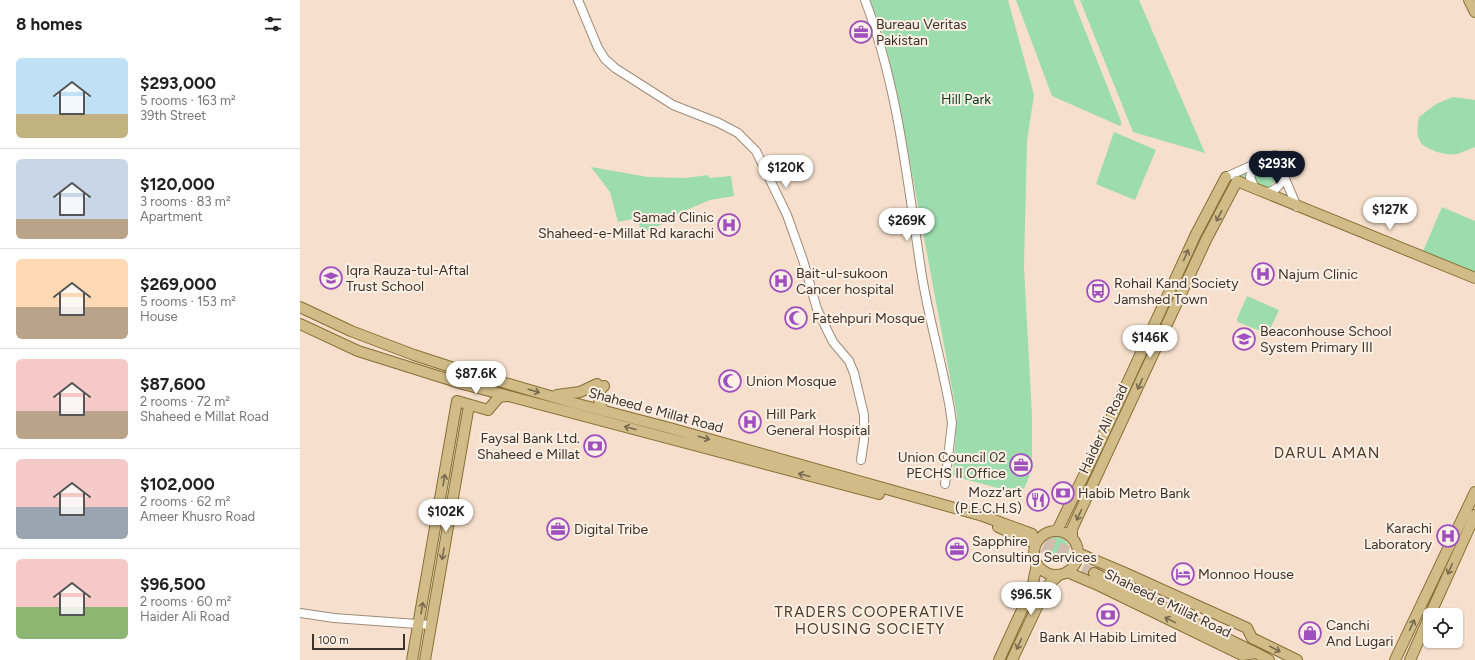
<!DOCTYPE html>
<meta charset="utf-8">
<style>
body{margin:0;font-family:Figtree,sans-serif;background:#f2f2f2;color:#222;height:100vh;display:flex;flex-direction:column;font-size:15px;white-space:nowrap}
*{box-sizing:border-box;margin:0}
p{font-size:13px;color:#767676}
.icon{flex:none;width:22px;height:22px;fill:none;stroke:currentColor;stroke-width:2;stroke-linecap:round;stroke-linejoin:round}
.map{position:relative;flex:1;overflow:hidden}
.drawer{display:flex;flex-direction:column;background:#fff;width:300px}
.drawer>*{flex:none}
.tools{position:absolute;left:1123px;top:608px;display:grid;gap:8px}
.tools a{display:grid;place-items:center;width:40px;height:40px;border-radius:6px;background:#fff;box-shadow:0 1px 3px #0004;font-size:20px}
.scale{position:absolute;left:12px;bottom:10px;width:93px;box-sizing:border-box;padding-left:4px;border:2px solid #3b332c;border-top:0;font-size:11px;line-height:14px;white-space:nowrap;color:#3b332c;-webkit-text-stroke:3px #fcefe4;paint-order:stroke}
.price{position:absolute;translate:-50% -34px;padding:0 9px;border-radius:14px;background:#fff;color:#222;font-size:13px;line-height:26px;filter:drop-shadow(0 1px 2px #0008)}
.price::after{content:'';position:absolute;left:50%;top:24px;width:12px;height:9px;margin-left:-6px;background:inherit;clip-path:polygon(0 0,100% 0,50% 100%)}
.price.current{background:#111827;color:#fff}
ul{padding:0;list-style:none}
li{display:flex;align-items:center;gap:12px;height:100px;padding:0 16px}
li+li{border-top:1px solid #e0e0e0}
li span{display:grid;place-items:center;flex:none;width:112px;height:80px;border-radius:6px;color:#555}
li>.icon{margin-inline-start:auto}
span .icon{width:48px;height:48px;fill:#fffc;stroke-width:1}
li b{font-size:17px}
h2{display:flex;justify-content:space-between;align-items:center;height:48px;padding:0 16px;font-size:17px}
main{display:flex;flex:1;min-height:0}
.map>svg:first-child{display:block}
.green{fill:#9ddcad}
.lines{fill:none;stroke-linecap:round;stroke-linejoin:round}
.major-tunnel{stroke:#d1bdad;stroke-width:10;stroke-dasharray:10 5;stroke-linecap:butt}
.minor-casing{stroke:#9f8b7a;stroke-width:10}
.major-casing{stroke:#886f34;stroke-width:12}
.minor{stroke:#fff;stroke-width:8}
.major{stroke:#d1bc88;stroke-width:10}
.oneway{stroke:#776a51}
.labels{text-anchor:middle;stroke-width:4;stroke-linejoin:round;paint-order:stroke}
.poi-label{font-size:14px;fill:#3b332c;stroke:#fcefe4;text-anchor:start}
.park-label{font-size:14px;fill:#043a1b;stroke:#fcefe4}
.street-label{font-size:14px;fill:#3b332c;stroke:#fcefe4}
.neighbourhood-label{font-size:15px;letter-spacing:1px;fill:#4d3b2d;stroke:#fcefe4}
</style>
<main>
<section class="drawer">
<h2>8 homes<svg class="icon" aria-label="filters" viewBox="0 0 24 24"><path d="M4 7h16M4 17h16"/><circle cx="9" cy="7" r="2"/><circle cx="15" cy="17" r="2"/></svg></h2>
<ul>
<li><span style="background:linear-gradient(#bfe0f5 70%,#c2b280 0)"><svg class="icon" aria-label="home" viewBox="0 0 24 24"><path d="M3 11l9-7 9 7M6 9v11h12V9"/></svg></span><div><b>$293,000</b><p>5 rooms · 163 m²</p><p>39th Street</p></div></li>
<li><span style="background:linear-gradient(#c9d6e8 75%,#b9a48a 0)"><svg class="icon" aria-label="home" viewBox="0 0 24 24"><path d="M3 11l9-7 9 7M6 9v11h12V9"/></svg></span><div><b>$120,000</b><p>3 rooms · 83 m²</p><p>Apartment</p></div></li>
<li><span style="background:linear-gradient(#ffd9b3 60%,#b9a48a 0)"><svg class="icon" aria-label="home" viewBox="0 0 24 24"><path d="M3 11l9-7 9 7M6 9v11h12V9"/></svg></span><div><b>$269,000</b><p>5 rooms · 153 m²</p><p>House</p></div></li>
<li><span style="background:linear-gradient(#f6c9c9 65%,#b9a48a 0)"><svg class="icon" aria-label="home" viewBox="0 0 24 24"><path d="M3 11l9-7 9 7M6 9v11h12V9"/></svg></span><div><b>$87,600</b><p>2 rooms · 72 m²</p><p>Shaheed e Millat Road</p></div></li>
<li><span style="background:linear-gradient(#f6c9c9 60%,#9aa5b1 0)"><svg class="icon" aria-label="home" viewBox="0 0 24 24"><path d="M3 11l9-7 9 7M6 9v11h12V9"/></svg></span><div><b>$102,000</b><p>2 rooms · 62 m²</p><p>Ameer Khusro Road</p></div></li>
<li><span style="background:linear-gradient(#f6c9c9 60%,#8fb573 0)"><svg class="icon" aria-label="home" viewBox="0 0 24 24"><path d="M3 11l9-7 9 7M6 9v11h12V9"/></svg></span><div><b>$96,500</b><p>2 rooms · 60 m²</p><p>Haider Ali Road</p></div></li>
</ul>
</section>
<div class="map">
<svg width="1175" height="660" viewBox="0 0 1175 660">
<rect width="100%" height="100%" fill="#f6e0cd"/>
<path class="green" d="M570,0H708L734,95L727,141L724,267L732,416V457L729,477L725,487L720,494L653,476L657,415L598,98L583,34Z
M716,0H773L821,121V125L820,126L752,96Z
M780,0H839L905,153L833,132Z
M1153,97L1175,100V147C1169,149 1163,152 1157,154C1147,156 1122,150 1119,139C1116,131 1118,124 1119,117L1136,104Z
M814,132L856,150L835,200L796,184Z
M967,161L973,164C979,174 978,179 969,187H964L929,175Z
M291,167L348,177L386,178L408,175L409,178L431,176L434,196L410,200L361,221L362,224L341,234L338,218L318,222L310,192Z
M1142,207L1175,221V272L1123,251Z
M947,296L979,310L969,331L965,333L938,322L937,319Z
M743 550a13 13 0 1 1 26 0a13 13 0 1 1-26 0Z"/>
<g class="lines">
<path class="major-tunnel" d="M732,534L785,559
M729,541L794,573"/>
<g class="minor-casing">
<path id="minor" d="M278,0L298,48L305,59L315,68L373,105L419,123L438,133L456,151L487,215L503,260L517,309L528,332L533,342L549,361L554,373L564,415V440L561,460
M565,0C598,86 607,179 621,270C628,317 642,362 650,409L652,423L645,484
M954,165L950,177L955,189
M926,177L975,155L997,207
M963,192C975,193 982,185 983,174
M0,613L34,618L131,625"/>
</g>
<g class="major-casing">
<path id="major" d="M1169,0L1175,12
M0,307L51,331L114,355L157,369L274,403L366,427L683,516L732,534
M0,324L58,351L163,384L579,494
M304,386C296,393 298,403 304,411
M257,395L280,392L297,384
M188,410L199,397L206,396
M698,527L729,541
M757,531L800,442L896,234L926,177
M734 553a22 22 0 1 1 44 0a22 22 0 1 1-44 0Z
M772,538V529L906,240L937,181L1175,278
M778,553L823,572L947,628L952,638L997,660
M767,572L800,586L942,655L956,653L969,660
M794,573L956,653
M1130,615L1175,515
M112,660L157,401L188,410
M125,660L169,405
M699,660L732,588L737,564
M712,660L744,592L750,583L759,575
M1095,660L1175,492
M1110,660L1130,615"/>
</g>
<use href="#minor" class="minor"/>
<use href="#major" class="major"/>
</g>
<defs><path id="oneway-shaft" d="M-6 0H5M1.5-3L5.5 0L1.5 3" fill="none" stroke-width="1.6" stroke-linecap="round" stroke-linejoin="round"/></defs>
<g class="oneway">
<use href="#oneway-shaft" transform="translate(919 216) rotate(117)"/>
<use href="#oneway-shaft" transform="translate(886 255) rotate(-66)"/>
<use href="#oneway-shaft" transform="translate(840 384) rotate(114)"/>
<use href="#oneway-shaft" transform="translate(234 391) rotate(16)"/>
<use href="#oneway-shaft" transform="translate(330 428) rotate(-165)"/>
<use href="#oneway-shaft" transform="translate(404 438) rotate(16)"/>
<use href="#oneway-shaft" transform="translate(504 475) rotate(-165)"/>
<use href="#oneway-shaft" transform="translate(144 480) rotate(-80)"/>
<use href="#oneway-shaft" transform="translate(779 515) rotate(115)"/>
<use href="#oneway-shaft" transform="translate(143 554) rotate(100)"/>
<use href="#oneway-shaft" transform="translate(1150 569) rotate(114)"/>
<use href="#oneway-shaft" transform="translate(122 608) rotate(-80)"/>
<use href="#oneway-shaft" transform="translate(870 620) rotate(-154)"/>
<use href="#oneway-shaft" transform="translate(1112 625) rotate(-65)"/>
<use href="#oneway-shaft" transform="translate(719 644) rotate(114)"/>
<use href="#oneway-shaft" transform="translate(975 649) rotate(27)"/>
</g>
<defs>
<g id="office-ring" transform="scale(1.15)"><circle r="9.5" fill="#fcefe4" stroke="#a04fbf" stroke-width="1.5"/><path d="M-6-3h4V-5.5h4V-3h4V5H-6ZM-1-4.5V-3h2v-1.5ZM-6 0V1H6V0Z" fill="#a04fbf"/></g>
<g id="hospital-ring" transform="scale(1.15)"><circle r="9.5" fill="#fcefe4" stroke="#a04fbf" stroke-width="1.5"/><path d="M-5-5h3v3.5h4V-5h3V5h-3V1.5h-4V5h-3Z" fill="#a04fbf"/></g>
<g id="school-ring" transform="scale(1.15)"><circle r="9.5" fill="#fcefe4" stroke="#a04fbf" stroke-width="1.5"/><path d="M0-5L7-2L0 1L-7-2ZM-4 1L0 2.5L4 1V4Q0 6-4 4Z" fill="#a04fbf"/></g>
<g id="bus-ring" transform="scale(1.15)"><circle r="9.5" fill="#fcefe4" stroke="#a04fbf" stroke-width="1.5"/><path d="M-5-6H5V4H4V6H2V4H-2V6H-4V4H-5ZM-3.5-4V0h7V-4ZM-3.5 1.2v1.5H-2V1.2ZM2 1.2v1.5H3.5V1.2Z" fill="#a04fbf"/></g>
<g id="mosque-ring" transform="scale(1.15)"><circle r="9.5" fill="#fcefe4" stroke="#a04fbf" stroke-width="1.5"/><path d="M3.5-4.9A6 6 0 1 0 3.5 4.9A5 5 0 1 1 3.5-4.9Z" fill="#a04fbf"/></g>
<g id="bank-ring" transform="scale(1.15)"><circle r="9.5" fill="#fcefe4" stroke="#a04fbf" stroke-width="1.5"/><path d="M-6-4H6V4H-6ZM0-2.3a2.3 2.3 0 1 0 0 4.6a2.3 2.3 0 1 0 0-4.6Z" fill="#a04fbf"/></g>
<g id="restaurant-ring" transform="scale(1.15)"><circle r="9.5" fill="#fcefe4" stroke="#a04fbf" stroke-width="1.5"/><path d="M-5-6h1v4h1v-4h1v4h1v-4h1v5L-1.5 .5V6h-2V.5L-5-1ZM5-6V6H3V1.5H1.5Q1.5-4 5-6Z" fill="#a04fbf"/></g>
<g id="hotel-ring" transform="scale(1.15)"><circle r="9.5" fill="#fcefe4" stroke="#a04fbf" stroke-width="1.5"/><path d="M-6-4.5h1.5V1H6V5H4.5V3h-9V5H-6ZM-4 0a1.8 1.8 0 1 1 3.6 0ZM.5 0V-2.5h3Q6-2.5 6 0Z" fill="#a04fbf"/></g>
<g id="shop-ring" transform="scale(1.15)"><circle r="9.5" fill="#fcefe4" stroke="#a04fbf" stroke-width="1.5"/><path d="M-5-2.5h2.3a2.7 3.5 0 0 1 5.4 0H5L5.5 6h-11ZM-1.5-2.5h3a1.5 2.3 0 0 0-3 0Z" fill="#a04fbf"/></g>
</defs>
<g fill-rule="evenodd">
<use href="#office-ring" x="561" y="32"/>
<use href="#hospital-ring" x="429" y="225"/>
<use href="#hospital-ring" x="963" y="274"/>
<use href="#school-ring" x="31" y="278"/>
<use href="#hospital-ring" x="481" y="281"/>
<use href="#bus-ring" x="798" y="291"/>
<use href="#mosque-ring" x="496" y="318"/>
<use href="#school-ring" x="944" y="339"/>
<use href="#mosque-ring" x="430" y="381"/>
<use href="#hospital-ring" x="450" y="422"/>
<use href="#bank-ring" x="295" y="446"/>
<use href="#office-ring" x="721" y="465"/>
<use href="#bank-ring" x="763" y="493"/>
<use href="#restaurant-ring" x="738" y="500"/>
<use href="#office-ring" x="258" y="529"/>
<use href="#hospital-ring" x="1148" y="536"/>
<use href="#office-ring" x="657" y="549"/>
<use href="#hotel-ring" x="883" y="574"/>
<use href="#bank-ring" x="808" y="615"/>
<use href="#shop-ring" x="1010" y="633"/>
</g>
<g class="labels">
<g class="poi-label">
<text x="576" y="29">Bureau Veritas<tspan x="576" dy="16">Pakistan</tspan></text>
<text x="414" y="222" text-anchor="end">Samad Clinic<tspan x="414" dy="16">Shaheed-e-Millat Rd karachi</tspan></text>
<text x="46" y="275">Iqra Rauza-tul-Aftal<tspan x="46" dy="16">Trust School</tspan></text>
<text x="496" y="278">Bait-ul-sukoon<tspan x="496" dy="16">Cancer hospital</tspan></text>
<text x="978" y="279">Najum Clinic</text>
<text x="814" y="288">Rohail Kand Society<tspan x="814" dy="16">Jamshed Town</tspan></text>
<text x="512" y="323">Fatehpuri Mosque</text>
<text x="960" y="336">Beaconhouse School<tspan x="960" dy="16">System Primary III</tspan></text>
<text x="446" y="386">Union Mosque</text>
<text x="466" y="419">Hill Park<tspan x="466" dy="16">General Hospital</tspan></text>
<text x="280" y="443" text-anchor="end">Faysal Bank Ltd.<tspan x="280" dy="16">Shaheed e Millat</tspan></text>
<text x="706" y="462" text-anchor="end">Union Council 02<tspan x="706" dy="16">PECHS II Office</tspan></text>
<text x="722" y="497" text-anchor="end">Mozz'art<tspan x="722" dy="16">(P.E.C.H.S)</tspan></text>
<text x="778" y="498">Habib Metro Bank</text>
<text x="1132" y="533" text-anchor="end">Karachi<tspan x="1132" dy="16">Laboratory</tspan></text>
<text x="274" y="534">Digital Tribe</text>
<text x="672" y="546">Sapphire<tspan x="672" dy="16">Consulting Services</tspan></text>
<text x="898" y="579">Monnoo House</text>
<text x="1026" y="630">Canchi<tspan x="1026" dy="16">And Lugari</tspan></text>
<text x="808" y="642" text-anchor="middle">Bank Al Habib Limited</text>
</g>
<g class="park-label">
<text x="666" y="104">Hill Park</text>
</g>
<g class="street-label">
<text transform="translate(356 410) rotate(15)" y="5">Shaheed e Millat Road</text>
<text transform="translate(803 429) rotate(-65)" y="5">Haider Ali Road</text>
<text transform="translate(868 603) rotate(26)" y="5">Shaheed e Millat Road</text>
</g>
<g class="neighbourhood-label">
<text x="1027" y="458">DARUL AMAN</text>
<text x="570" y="617">TRADERS COOPERATIVE<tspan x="570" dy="17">HOUSING SOCIETY</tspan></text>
</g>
</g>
</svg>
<div class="tools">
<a><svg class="icon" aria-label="locate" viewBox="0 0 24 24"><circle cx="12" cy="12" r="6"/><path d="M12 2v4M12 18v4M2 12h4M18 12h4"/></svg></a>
</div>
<div class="scale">100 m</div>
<b class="price current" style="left:977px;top:185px">$293K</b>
<b class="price" style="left:486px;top:189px">$120K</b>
<b class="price" style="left:1090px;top:231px">$127K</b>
<b class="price" style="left:607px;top:242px">$269K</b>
<b class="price" style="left:850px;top:359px">$146K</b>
<b class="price" style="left:176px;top:395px">$87.6K</b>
<b class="price" style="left:146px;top:533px">$102K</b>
<b class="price" style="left:731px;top:616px">$96.5K</b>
</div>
</main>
